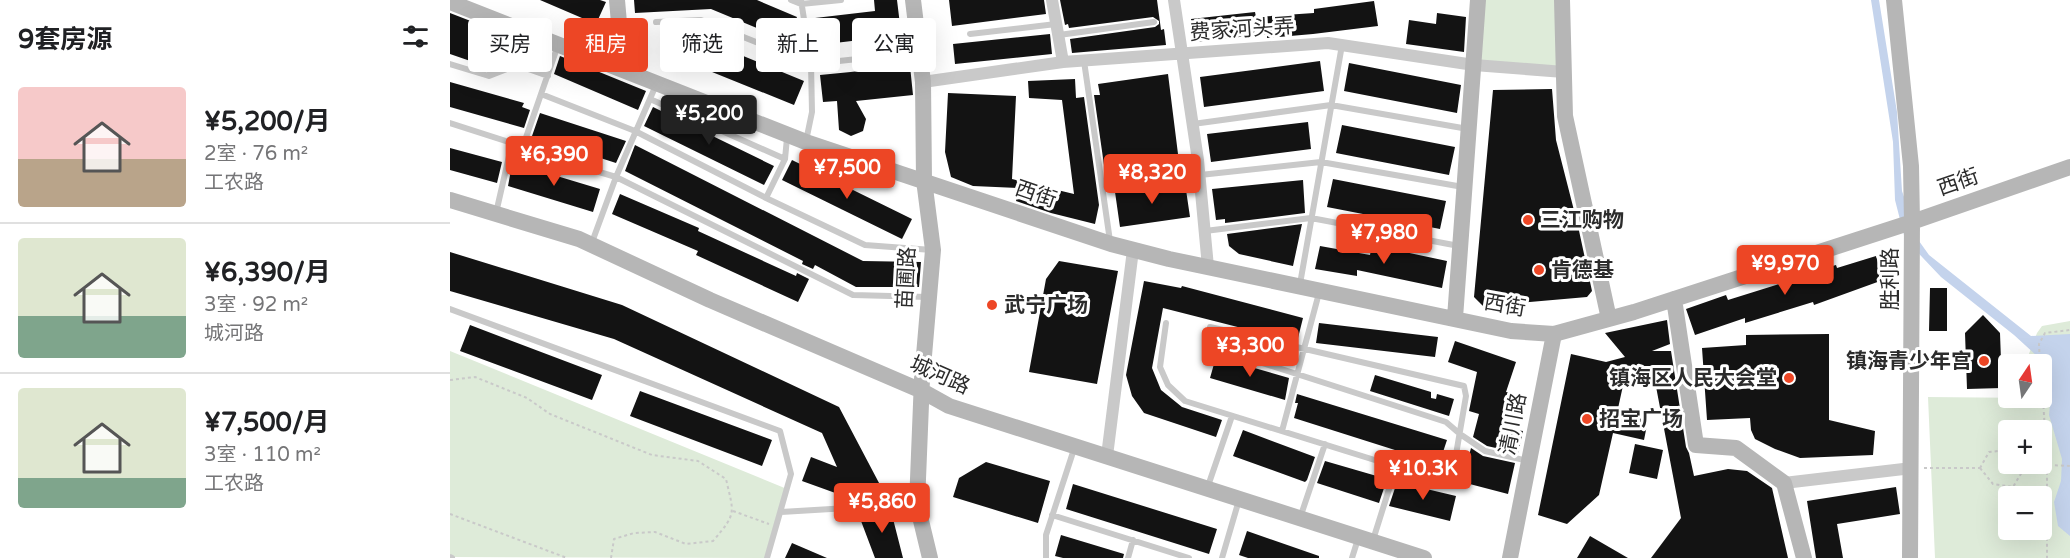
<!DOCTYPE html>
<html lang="zh">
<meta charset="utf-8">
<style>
body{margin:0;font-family:"Varela Round","Noto Sans SC",sans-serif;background:#f2f2f2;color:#202124;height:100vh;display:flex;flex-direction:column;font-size:22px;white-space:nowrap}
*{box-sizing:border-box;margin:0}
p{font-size:20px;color:#757577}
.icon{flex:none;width:33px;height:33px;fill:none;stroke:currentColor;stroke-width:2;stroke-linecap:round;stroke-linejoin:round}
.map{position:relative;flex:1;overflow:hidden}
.sheet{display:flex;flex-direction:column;background:#fff;width:450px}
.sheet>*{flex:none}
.banner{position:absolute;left:18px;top:18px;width:570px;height:54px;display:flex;gap:12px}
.needle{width:39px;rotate:13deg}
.tools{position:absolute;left:1548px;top:354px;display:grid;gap:12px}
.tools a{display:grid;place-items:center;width:54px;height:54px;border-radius:6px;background:#fff;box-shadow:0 6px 24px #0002;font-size:30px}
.price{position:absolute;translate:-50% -51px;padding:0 14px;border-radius:6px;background:#ed4625;color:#fff;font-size:20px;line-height:39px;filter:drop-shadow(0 2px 3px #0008)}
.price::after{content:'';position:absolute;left:50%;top:36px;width:18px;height:14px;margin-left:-9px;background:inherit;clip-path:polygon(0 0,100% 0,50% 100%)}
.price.selected{background:#222;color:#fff}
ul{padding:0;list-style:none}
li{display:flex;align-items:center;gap:18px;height:150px;padding:0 18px}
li+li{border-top:2px solid #e0e0e0}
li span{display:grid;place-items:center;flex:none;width:168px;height:120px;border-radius:6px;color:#555}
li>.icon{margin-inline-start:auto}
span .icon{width:72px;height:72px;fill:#fffc;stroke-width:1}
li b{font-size:26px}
h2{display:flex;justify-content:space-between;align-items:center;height:72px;padding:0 18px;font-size:26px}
.chip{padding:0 21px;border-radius:6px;background:#fff;box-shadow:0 6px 24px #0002;font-size:21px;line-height:54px}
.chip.selected{background:#ed4625;color:#fff}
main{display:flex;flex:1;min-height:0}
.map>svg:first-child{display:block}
.green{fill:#deebd9;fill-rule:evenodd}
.water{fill:#c4d3ec}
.building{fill:#131313}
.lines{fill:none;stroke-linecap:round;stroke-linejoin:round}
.path{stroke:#c9c9c9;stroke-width:2;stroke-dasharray:3 3;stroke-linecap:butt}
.lane{stroke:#c9c9c9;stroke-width:6}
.street{stroke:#c9c9c9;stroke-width:12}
.secondary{stroke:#b6b6b6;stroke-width:16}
.poi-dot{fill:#ed4625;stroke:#fff;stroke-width:2}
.labels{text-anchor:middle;stroke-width:6;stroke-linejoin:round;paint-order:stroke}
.street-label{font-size:21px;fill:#2c2c2c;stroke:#fff}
.poi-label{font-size:21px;font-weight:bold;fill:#2c2c2c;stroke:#fff;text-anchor:start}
</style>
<main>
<section class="sheet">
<h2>9套房源<svg class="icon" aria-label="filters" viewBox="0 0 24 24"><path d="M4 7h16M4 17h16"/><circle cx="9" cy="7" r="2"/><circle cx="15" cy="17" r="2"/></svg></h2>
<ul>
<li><span style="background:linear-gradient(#f6c9c9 60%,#b9a48a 0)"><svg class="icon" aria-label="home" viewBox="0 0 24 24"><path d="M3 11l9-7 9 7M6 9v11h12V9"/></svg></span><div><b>¥5,200/月</b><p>2室 · 76 m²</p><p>工农路</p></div></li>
<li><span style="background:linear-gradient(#dfe7d0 65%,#7fa58c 0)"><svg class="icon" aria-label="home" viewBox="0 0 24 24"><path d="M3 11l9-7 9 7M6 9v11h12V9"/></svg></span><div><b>¥6,390/月</b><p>3室 · 92 m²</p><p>城河路</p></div></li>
<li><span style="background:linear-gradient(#dfe7d0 75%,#7fa58c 0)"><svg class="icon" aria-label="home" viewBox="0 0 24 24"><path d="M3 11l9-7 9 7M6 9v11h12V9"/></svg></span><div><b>¥7,500/月</b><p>3室 · 110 m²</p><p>工农路</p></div></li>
</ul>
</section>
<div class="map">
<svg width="1620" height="558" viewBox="0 0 1620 558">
<rect width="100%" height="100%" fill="#fff"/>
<path class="green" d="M1028,0H1112L1114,72L1024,65Z
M1620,321V558H1485L1478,397L1592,398V364H1575L1587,333L1592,326ZM1558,430H1592V464H1558ZM1558,496H1592V530H1558Z
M0,351L337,489L315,558L0,557Z"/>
<path class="water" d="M1421,0H1429L1447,112L1452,191L1469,241L1479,255L1581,336L1620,334V536L1608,526L1604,502L1611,481L1612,459L1599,415L1601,393L1600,368L1564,335L1491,277L1455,239L1445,200L1443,142Z"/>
<path class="building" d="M90,0H150L156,2L146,24Z
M184,0H307L347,17L338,41L261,9L185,13Z
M424,0H447L455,66H460L463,95L406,101L416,119L413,131L401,136L389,130L387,101L373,102L370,75L431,69L427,38L368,45L365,18L425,11Z
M499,0H594L596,14L502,26Z
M610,0H707L711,30L714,29L716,45L622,53L620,39L705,27L709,24V21L703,17L619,28L618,24L615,25Z
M924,1L928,26L863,34L817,38V34L744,42L741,19L805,12L806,17L864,13V9Z
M0,13L49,32L43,48L36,45L29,64L0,54Z
M987,13L1016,17L1014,52L956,44L959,20L986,24Z
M230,30L354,81L344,105L220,55Z
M600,34L602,54L505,64L503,44Z
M58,36L100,53L94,69L53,52Z
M110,56L196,91L188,110L104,74Z
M870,61L874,91L754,107L750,77Z
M899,63L1011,85L1007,113L894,91Z
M718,74L729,162L662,171L661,160L658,172H655L644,95H650L648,84Z
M625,79L626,98L634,97L649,205L645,224L601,213L566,201L569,188L523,186L501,177L495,152L498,93L566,96L562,179L624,194L612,100L579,98L578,81Z
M0,82L74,103L72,107L80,110L74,128L0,107Z
M1102,89L1106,140L1128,226L1142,291L1137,297L1033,306L1024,297L1043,90Z
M203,107L324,166L314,185L194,126Z
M90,113L176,141L166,163L82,136Z
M858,122L861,149L761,162L757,134Z
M892,125L1005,147L999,175L886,153Z
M185,145L413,261L471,262L469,287H406L365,265L363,269L352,264L353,261L175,171Z
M0,148L52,162L47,183L0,170Z
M342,160L462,219L452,239L332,180Z
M67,164L150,189L143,212L58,186L62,165Z
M883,179L996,201L990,229L877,207Z
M853,180L855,213L775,223V219L766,220L762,189Z
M735,183L740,217L670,227L665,192Z
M170,194L249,228L248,231L346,276L347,273L359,279L348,302L246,255L248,251L162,214Z
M852,224L843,266L789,254L779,246L777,234Z
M922,245L997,261L992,288L907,270V276L865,269L870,246L920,255Z
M0,252L172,305L389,407L438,500L403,502L402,499L352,481L361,457L387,467L372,433L164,339L0,291Z
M1426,256L1433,280L1364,305L1363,302L1295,323V318L1245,335L1236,309L1276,295L1278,300L1348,278V280L1373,272L1372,269L1386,265L1387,268Z
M609,261L668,271L647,384L579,372L596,279Z
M694,281L731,288L732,286L853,318L847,342L713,308L702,368L711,390L732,407L772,420L766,437L694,413L682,396L676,375Z
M1480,288H1497V331H1479Z
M1533,315L1550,333L1552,388L1517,389L1515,333Z
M1217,320L1220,344L1202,351H1221L1236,447L1239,453L1244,476L1278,469L1297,471L1322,488L1338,558H1201L1231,518L1204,376L1174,381L1167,413L1198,420L1194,440L1163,433L1149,495L1117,524L1088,515L1121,354L1156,362L1175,357L1155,333Z
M869,323L988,337L985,357L866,343Z
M20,325L152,375L142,400L10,351Z
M1379,334V420L1425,431L1423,455L1350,458L1325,449L1305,439L1301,430L1300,418L1257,420L1252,348L1296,345V335Z
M1005,341L1066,362L1056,392L1074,396L1066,430L1073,431L1068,453L1037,446L1023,437L1029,414L1019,411L1027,372L998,362Z
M766,357L839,378L835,400L760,378Z
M925,375L981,392V398L986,399L987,394L1004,399L999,416L920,391Z
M190,391L322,440L312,466L180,416Z
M847,394L997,440L989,464L844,418L848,403H845Z
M793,430L865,457L857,480L855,482L783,456Z
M1185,444L1213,450L1207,479L1179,473Z
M1021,448L1033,456L1065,463L1058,494L1012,482Z
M875,461L937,479L929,503L867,483Z
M536,462L600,481L588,523L503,497L509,478Z
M947,482L1006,496L1000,521L939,506Z
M623,484L767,529L759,554L616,509Z
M1446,487L1450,514L1387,524L1393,558H1366L1357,501Z
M441,511L453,558H425L408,513Z
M797,531L869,556V558H798L789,555Z
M611,535L674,554L673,558H613L605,556Z
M1140,536L1178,558H1127Z
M342,543L377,558H335Z"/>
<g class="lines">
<path class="path" d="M1590,364L1589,344L1595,333L1620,330
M0,380L25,377L77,398L100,414L202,455L248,461L276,479C284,514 287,513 263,541L236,544L205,532L184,533L164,539L161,558
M1592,382L1597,465V558
M1575,467L1597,465L1620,466
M1474,468H1530
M1530,468L1543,484L1563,487L1575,467L1572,464
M1530,468L1539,452L1558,450
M283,511L319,524
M0,514L117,558"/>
<path class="lane" d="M341,0L351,4L391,0
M351,0L361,64L362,112L356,141
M206,22L251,20L361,64L417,58
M520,34L606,24
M609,35L704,22
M108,45L72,149L166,177L403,295L478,297
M634,61L660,241
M0,64L39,76L56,27
M39,76L67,65L98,76
M91,94L185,131L316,198L415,245L482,250
M200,99L335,159
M0,123L62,143L46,213
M743,124L881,105L1018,129
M750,175L871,162L1013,187
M316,198L335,159L337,138
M755,231L861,218L1009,246
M141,245L166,177L206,85
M850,284L892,45
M0,309L330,431L341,474L317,558
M716,323L710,367L718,385L735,401L976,476L996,478L1003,472L1016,396L1014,386L760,327
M763,347L996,422L1010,434L1035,451L1078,461
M832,431L869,293
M758,486L782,416
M331,512L465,504
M602,515L739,558
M850,518L875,444
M923,540L946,467
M0,557L2,558
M596,558V535L625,446
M678,558L683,540
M772,558L789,500
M902,558L908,539"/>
<path class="street" d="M602,0L613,62
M724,0L748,160L758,267
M473,82L613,62L878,43L1024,65L1114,72
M657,456L683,250
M1334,483L1462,468"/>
<path class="secondary" d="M167,0L173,69
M463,0L473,82L474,180L483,250L472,379L467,504L480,558
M1112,0L1115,116L1159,319
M1444,0L1461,166L1462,222L1460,558
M0,2L356,142L661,244L719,259L1061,331L1104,334L1184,312L1462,222L1620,167
M0,200L129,239L260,300L472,391L499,406L974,558
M1224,299L1246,445L1286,448L1334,483L1354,558
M1005,318L1028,0
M1060,558L1104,334"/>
</g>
<g class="poi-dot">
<circle cx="1078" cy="220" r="6"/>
<circle cx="1089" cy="270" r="6"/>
<circle cx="542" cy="305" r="6"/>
<circle cx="1534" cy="361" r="6"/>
<circle cx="1339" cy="378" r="6"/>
<circle cx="1137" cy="419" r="6"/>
</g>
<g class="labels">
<g class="street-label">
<text transform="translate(792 29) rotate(-4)" y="7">费家河头弄</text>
<text transform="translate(1508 182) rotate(-19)" y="7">西街</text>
<text transform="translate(586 194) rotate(19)" y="7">西街</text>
<text transform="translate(456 278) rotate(-87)" y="7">苗圃路</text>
<text transform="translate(1440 279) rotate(-90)" y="7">胜利路</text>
<text transform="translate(1055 305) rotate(10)" y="7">西街</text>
<text transform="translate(490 375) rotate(24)" y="7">城河路</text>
<text transform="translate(1063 424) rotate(-79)" y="7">清川路</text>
</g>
<g class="poi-label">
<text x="1090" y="227">三江购物</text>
<text x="1101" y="277">肯德基</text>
<text x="554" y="312">武宁广场</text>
<text x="1522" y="368" text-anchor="end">镇海青少年宫</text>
<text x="1327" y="385" text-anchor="end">镇海区人民大会堂</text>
<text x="1149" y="426">招宝广场</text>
</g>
</g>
</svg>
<div class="tools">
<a><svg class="needle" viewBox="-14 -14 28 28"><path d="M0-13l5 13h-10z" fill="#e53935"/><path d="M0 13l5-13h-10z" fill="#757577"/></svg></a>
<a>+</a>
<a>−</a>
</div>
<b class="price selected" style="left:259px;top:146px">¥5,200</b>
<b class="price" style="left:104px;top:187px">¥6,390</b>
<b class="price" style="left:397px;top:200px">¥7,500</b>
<b class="price" style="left:702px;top:205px">¥8,320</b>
<b class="price" style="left:934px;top:265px">¥7,980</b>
<b class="price" style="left:1335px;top:296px">¥9,970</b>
<b class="price" style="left:800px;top:378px">¥3,300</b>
<b class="price" style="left:973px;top:501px">¥10.3K</b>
<b class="price" style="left:432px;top:534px">¥5,860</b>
<div class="banner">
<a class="chip">买房</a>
<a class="chip selected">租房</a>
<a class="chip">筛选</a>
<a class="chip">新上</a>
<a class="chip">公寓</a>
</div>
</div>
</main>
